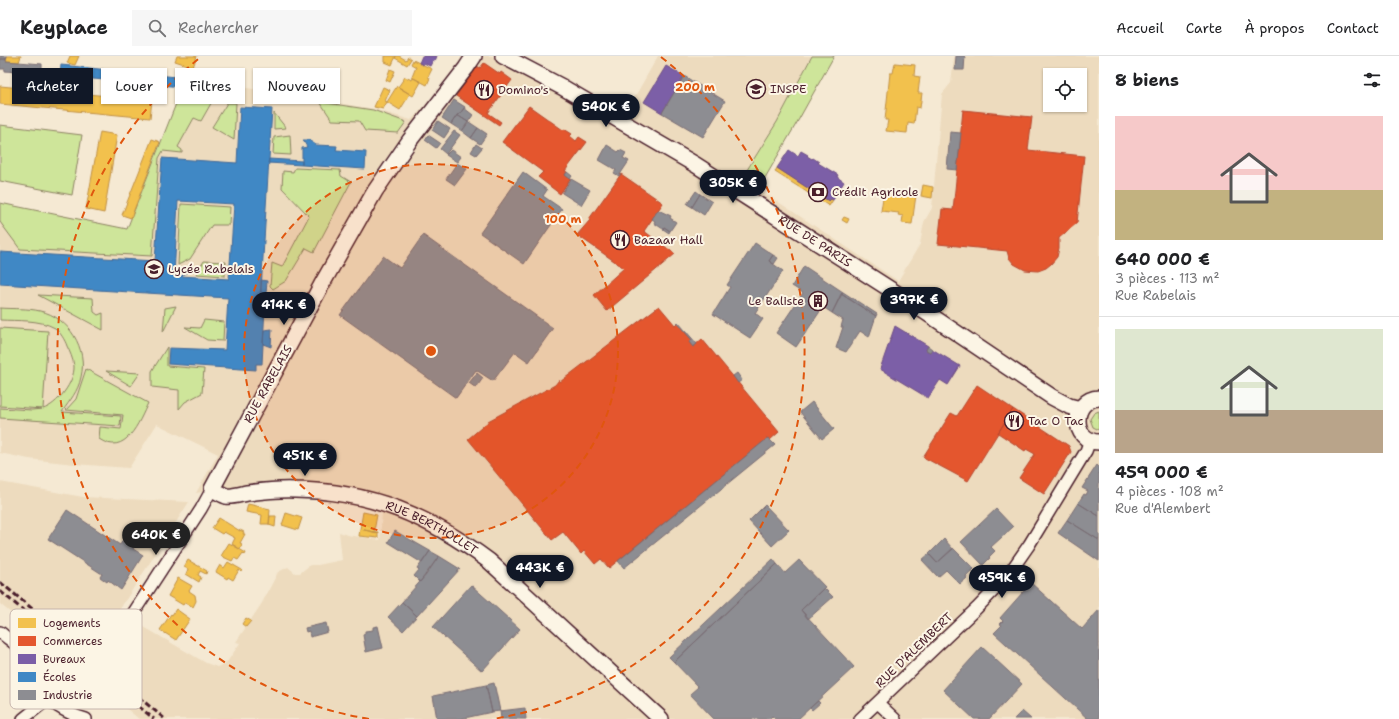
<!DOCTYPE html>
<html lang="fr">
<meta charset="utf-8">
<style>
body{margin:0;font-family:"Shantell Sans",sans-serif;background:#f6f6f6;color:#202124;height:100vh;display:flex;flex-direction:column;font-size:15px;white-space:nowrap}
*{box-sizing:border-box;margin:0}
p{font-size:13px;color:#757577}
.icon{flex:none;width:22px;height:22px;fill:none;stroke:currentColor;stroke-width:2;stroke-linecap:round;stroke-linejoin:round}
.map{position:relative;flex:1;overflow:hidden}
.panel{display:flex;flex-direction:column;background:#fff;width:300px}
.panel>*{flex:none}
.hud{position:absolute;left:12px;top:12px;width:380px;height:36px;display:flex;gap:8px}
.fabs{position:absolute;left:1043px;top:12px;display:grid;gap:8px}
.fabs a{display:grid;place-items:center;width:44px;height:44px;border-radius:0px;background:#fff;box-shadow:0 1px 3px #0004;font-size:20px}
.price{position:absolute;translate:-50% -34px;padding:0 9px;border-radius:14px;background:#111827;color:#fff;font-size:13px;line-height:26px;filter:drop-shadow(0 1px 2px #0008)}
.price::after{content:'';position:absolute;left:50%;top:24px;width:12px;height:9px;margin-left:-6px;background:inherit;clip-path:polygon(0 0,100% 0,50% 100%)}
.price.active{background:#222;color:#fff}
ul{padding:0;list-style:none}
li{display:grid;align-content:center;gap:8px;height:212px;padding:0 16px}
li+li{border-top:1px solid #e0e0e0}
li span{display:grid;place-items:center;height:124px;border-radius:0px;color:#555}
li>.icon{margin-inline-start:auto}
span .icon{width:72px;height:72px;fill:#fffc;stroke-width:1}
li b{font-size:17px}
h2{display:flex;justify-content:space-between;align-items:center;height:48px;padding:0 16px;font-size:17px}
.pill{padding:0 14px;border-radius:0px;background:#fff;box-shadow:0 1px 3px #0004;font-size:14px;line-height:36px}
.pill.active{background:#111827;color:#fff}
header{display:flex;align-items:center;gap:24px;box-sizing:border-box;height:56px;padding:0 20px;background:#fff;border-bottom:1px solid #e0e0e0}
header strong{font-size:19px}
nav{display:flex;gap:22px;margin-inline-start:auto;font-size:14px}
.search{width:280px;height:36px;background:#f6f6f6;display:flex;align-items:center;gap:10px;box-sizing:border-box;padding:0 14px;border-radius:0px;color:#757577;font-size:15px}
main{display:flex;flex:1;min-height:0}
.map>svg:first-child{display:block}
.built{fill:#eddbbe;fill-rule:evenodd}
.green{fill:#cee59a;stroke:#8c8262}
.homes{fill:#f2c14e;stroke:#c09044}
.shops{fill:#e4572e;stroke:#b6462d}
.offices{fill:#7b5ea7;stroke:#6c4b82}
.schools{fill:#3f88c5;stroke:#426897;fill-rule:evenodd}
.industry{fill:#8d8d92;stroke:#796c73}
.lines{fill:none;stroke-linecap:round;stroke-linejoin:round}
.street-casing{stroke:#4a1f2b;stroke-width:14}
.secondary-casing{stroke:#4a1f2b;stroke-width:18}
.street{stroke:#fcf5e5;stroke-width:11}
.secondary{stroke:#fcf5e5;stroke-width:15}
.rail{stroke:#4a1f2b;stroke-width:3;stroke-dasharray:6 3;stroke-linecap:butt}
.ring{fill:none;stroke:#e0560e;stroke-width:2;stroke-dasharray:7 5}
.labels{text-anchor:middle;stroke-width:4;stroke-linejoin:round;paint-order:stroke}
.poi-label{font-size:12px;fill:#4a1f2b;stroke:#fcf5e5;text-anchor:start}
.street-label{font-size:12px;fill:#4a1f2b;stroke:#fcf5e5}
.key{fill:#fcf5e5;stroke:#c7b5ad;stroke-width:1}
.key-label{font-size:11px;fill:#4a1f2b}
.centre{fill:#e0560e;stroke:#fcf5e5;stroke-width:2}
.ring-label{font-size:12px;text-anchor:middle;font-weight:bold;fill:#e0560e;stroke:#fcf5e5;stroke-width:4;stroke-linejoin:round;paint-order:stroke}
</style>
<header>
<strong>Keyplace</strong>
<div class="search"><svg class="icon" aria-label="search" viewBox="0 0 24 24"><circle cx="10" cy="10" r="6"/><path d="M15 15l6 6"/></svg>Rechercher</div>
<nav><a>Accueil</a><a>Carte</a><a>À propos</a><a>Contact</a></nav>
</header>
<main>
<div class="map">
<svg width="1099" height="663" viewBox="0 0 1099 663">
<rect width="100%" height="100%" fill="#f5e9d3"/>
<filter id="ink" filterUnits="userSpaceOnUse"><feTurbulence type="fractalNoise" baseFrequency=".025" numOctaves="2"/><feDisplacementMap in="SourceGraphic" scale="8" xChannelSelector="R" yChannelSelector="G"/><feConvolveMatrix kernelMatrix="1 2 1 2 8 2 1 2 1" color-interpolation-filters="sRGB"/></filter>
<g filter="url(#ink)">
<path class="built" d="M474,0H492L617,72L658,0H812L777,66L742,122L898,225L920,188L924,166L932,152L942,38L951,27L954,0H1099V663H139L0,548V426L83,441L189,446L118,556L206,607L217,611L227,606L240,587L236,586L262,547L278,516L288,511L295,517H300L310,509H318L342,504L339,476L347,479L380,484L382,457L381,438L344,430L307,426L253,429L196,437L218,398L157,368L129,412L74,408L29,403L0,397V147L127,173L186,22L374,53L411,64ZM1050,19H1080V49H1050Z"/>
<path class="green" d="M812,0H834L799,63L758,134L742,122L777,66Z
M186,22L222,28L201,65L194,62L178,91L182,94V97L163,95L159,102L152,200L20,193L0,166V147L127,173Z
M320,46L373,54L406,66L398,77L365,75L359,65L332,64Z
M227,47H236L234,84L212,71Z
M274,57L286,72L274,73Z
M0,69L82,79L72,139L0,125Z
M290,79L291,99L273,98L274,81Z
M295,112L340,114L341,120L351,126L314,196L306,192L286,225L273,233L270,230L272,207L282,211L309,160L282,132L283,115L293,116Z
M181,148L230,151L229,169H212L190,203L178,209Z
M204,205L226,206L225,220L196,218Z
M38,239L93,242L94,256L98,259L103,257V274Z
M176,250L163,276L165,252Z
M0,252C13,253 28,252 40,255C69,261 88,293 81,321C78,336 70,344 62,356L121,360L120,370L0,362V352L32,354L42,353L0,350V272L48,275L43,353C57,349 75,326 74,310C73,303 70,296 67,290C65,284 60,276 55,272C39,263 17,265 0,264Z
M204,264L224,266L223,285L207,284L185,271L200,272Z
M167,291V310L204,313L202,337L185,346L179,353V334L152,331V315Z
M86,313L148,347C139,366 126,401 99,383L100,371L121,373L123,359L66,354L76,343Z
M106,315L140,317L131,330Z
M1099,355V374L1093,371L1090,363L1094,357Z"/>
<path class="homes" d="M7,0H21L19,6L6,5Z
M70,0H79L75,9L67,7Z
M177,0H197L193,11L175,5Z
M385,0H396L392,9L385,6Z
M396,0H399L406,4L408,1L411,3L407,9L395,2Z
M413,4L432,13L428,21L430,22L427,29L412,21L416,11L411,8Z
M895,7L915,9L914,20L920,21L918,37H922L920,52L916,51L914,68L908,67L907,77L886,75L888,64H885L890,17H893Z
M206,13L214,15L212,21L204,18Z
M390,13L395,15L390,26L386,24Z
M405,21L412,24L413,22L421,26L413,40L398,31Z
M0,30L152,44L150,62L0,48Z
M397,30L410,38L400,54L387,46Z
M383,31L390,34L385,45L387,46L383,53L374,51Z
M100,76L117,79L104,157L86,153Z
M152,83L160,86L131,162L122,159Z
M777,112L820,140L829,145L831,143L833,144L829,150L775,116Z
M923,129L933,131L932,142L921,140Z
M884,135L916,139L912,168L902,167L903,160L898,159L899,157L881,155Z
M844,161L849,163L847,167L842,164Z
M248,448L270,453L269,468H261L262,459L246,456Z
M363,456L377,459L374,475L378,476V477L360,473Z
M286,457L302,462L298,474L282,469Z
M270,460H276L275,471L269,469Z
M219,462L240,475V474L244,476L243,478H245L240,487L242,488L240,493L232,488L235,482L224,476L222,478L212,472Z
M360,473L378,477V482L359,480Z
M229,487L246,497L245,499L243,497L238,504L234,502L232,505L221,500Z
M188,504L207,515L206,518L200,515L198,519L201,521L199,526L186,518L188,513L184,511Z
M228,506L242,514L241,516L239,514L233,524L228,521L227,523L216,516L220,509L224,512Z
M178,522L192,530L189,535L195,539L196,545L193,551L185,546L183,549L168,540Z
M176,553L190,563L176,584L160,574L171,558L172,559Z
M246,562L251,565L246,571L242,568Z"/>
<path class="shops" d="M484,7L500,18L501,16L512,24L488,57L501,66L499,69L456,40L477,10L480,12Z
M529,50L563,74L564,73L572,78L570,80L576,85L579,81L587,86L565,115L567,116L565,119L570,123L560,138L538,121L543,116L502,86Z
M963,54L1032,61L1028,94L1084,100L1077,167L1059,182V192L1057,201L1051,208L1046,212L1038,215L1025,214L1014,208L1009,202L1007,195L938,188L942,153L953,154Z
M621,118L663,147L644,175L675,198L607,255L594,239L624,212L577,179L590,164L589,163Z
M659,250L675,269L677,267L692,284L689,286L693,291L702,283L779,376L770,384L768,382L609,512L601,503L595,508L584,495L581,498L563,476L552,484L468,383L488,366V365L555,329L559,324L560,326Z
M977,329L1013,353L968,425L923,401L951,357L957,360Z
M1013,353L1069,390L1071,396L1044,438L1019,422L1035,398L1026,393L1025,395L998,377Z"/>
<path class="offices" d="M422,0H437L435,5L433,4L430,10L424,7L423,9L419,7Z
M666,10L684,20L662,57L644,46Z
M789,94L798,100L801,95L808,99L807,100L812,103L813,102L819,106L818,107L838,119L837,121L844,126L833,144L831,143L829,145L820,140L777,112Z
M895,270L928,290L926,294L930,296L932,293L960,310L948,329L940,324L928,342L880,313Z"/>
<path class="schools" d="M61,9L186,22L182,31L60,20Z
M240,51L272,53L260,251H265L262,308H256V314L168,308L169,292L225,294L228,242L0,228V196L155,205L162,102L237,107ZM178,145L234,148L229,223L181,220L188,216L185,212L174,220Z
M303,84H310V85L316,89L337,90L336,94L366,96L365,113L302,109V92L307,91Z
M269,103L302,105V109L268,107Z
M261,224L267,225L265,251H260Z
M272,273L271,291L263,288L264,274Z"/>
<path class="industry" d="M0,0H7L6,3H0Z
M956,0H965L964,14H955Z
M0,3H6V5L42,8V18L5,15V13H0Z
M684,20L725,45L703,81L662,57Z
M454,44L465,51L459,59L458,58L451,68L442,62Z
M464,52L473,59L468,66L457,59H459Z
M457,59L468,66L462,75L451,68Z
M438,65L450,73L444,82L432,74Z
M469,66L478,72L471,82L462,75Z
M478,72L487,78L480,88L471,82Z
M454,75L460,79L446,98L440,93Z
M950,76L961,77L957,114L947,113Z
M428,79L440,87L436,92L425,84Z
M476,88L482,92L476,99L471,96Z
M607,89L618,96L620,94L626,97L623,102L629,105L619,120L614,117L616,114L599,104Z
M451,94L461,101L457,106L446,99Z
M457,107L467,113L455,129L446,123Z
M523,116L547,134L543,140L562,153L524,208L480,177Z
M567,116L572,120L570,123L565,119Z
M571,123L590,134L581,149L562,137Z
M696,135L700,138L692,151L687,148Z
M700,138L712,146L704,159L692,151Z
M658,154L671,160L670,162L676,166L670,175L664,171L663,173L654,167L655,165L652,163Z
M664,171L670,175L669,177L663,173Z
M423,179L553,272L529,306L515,296L493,325L476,314L456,342L340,259L383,200L400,212Z
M755,187L773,199L769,205L783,215L755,257L763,263L750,282L713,258L730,231L727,229Z
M773,199L778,202L774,208L769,205Z
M804,210L843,236L832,257L823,251L796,291L776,277L803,237L792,230Z
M843,236L877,258L876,260L841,238Z
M841,238L876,260L869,281L860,275L846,296L836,292L843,271H841L843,264L832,257Z
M678,266L697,288L693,291L689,286L692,284L677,267Z
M928,290L932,293L930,296L926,294Z
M477,317L483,322L476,332L469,327Z
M737,317L742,324L738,327L733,320Z
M812,346L834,373L822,383L800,356Z
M768,382L775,389L624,512L618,505Z
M1097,409L1099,411V460L1078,447L1084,438L1086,439L1088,435L1082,432Z
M1078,447L1099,460V484L1067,464Z
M765,449L789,474L772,490L749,465Z
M996,453L1013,471L991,491L995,495L989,501L990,502L983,509L961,486Z
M67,454L120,489L123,484L134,491L133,493L143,499L121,534L108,524L107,526L100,521L102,518L48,483Z
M1067,464L1099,484V505L1058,477Z
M395,475L430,495L422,507L388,486Z
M944,483L953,493L937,507L929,498Z
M953,492L974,513L966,520L967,522L960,528L946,514L938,521L922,504L929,498L937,507Z
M430,495L439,500L420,526L414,520L419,514L417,513Z
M439,500L460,513L417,560L402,546L426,519Z
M773,503L777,508L674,606L669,601Z
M799,504L825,531L801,554L854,611L798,663H775L772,660L769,663H714L690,638L698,631L674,606L777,508L785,517Z
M1031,527L1082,573L1099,554V663H1088L994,577L1002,569L1000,568L1003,565L1000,562Z
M471,529L520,573L482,615L433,571Z
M824,532L833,541L808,563L801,554Z
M402,546L417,560L403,575L388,561Z
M326,567L328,576L310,581L309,575L306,576L305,572Z
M378,570L383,592L366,596L363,579L365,578V575L373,574V571Z
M982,591L1022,628L989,663H974L943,634Z
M494,627L500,655L492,656L486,629Z
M486,629L492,656L460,663H437L433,640Z
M818,645L820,647L812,654L810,652Z
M525,652L526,663H501L500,655Z
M1022,655L1031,663H1014Z"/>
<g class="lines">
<g class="street-casing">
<path id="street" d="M0,576C8,583 19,590 26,598C33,606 35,618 38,627C44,646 68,658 86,663
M119,579L201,453L212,433
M878,647L895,663
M23,663L48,643
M860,663L977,552L1006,522L1029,489L1086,395L1090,384"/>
</g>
<g class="secondary-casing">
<g id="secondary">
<path id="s1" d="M474,0L466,12L410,84L375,135L322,228L212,433C216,435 221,438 226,440C232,441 241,438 247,437C263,435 279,433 295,434C371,435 429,460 489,505L661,663"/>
<path id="s2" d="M503,0L562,31L696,109L921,253L1052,341L1069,350L1080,353"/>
<path d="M1099,342C1071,343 1071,386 1099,386"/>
</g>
</g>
<use href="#street" class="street"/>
<use href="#secondary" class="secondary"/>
<path class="rail" d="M0,526L165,663
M0,535L154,663"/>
</g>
</g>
<circle cx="431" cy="295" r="187" fill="#e0560e" fill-opacity=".12"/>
<g class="ring">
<circle cx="431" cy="295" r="187"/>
<path d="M369 663A373 373 0 0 1 201 1M661 1A373 373 0 0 1 493 663"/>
</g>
<defs>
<g id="university-ring" transform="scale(1)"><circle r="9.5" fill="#fcf5e5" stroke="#4a1f2b" stroke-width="1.5"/><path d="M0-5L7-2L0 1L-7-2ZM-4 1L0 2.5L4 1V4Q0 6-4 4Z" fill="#4a1f2b"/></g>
<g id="restaurant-ring" transform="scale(1)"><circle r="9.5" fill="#fcf5e5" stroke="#4a1f2b" stroke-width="1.5"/><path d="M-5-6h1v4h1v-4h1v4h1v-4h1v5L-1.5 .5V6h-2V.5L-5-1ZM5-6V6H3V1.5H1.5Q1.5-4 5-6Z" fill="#4a1f2b"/></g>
<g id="bank-ring" transform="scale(1)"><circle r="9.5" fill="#fcf5e5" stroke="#4a1f2b" stroke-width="1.5"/><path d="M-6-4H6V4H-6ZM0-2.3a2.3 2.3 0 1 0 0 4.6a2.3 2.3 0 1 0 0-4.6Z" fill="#4a1f2b"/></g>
<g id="school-ring" transform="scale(1)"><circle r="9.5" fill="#fcf5e5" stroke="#4a1f2b" stroke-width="1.5"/><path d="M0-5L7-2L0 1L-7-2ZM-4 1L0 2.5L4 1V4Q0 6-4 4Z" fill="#4a1f2b"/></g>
<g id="building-ring" transform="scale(1)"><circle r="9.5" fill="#fcf5e5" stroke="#4a1f2b" stroke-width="1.5"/><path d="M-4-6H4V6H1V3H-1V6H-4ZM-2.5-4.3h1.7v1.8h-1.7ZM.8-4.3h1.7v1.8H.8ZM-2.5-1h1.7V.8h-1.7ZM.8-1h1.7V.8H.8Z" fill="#4a1f2b"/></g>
</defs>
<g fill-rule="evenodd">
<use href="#university-ring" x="756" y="33"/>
<use href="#restaurant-ring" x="484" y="34"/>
<use href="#bank-ring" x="818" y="136"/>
<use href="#restaurant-ring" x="620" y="184"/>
<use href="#school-ring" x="154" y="213"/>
<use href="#building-ring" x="818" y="245"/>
<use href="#restaurant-ring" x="1014" y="365"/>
</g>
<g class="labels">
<g class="poi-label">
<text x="770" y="37">INSPE</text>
<text x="498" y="38">Domino's</text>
<text x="832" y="140">Crédit Agricole</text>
<text x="634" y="188">Bazaar Hall</text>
<text x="168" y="217">Lycée Rabelais</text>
<text x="804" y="249" text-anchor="end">Le Baliste</text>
<text x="1028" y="369">Tac O Tac</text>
</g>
<g class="street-label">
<text dy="4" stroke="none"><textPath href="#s2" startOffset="363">RUE DE PARIS</textPath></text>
<text transform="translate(268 328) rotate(-61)" y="4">RUE RABELAIS</text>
<text dy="4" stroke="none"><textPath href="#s1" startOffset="736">RUE BERTHOLLET</textPath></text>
<text transform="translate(914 594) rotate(-44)" y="4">RUE D'ALEMBERT</text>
</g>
</g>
<rect x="10" y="553" width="132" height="100" rx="6" class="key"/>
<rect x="18" y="562" width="18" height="10" fill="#f2c14e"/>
<rect x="18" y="580" width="18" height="10" fill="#e4572e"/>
<rect x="18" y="598" width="18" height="10" fill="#7b5ea7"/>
<rect x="18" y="616" width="18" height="10" fill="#3f88c5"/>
<rect x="18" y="634" width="18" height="10" fill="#8d8d92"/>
<g class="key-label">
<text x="43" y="571">Logements</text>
<text x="43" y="589">Commerces</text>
<text x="43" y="607">Bureaux</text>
<text x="43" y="625">Écoles</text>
<text x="43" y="643">Industrie</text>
</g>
<circle cx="431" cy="295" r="6" class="centre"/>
<g class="ring-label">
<text x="695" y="35">200 m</text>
<text x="563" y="167">100 m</text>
</g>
</svg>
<div class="fabs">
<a><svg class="icon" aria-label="locate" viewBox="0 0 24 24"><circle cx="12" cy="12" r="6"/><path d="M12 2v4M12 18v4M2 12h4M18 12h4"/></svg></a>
</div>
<b class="price" style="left:606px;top:72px">540K €</b>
<b class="price" style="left:733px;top:148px">305K €</b>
<b class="price" style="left:914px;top:265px">397K €</b>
<b class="price" style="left:284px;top:270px">414K €</b>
<b class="price" style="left:305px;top:421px">451K €</b>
<b class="price active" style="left:156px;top:500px">640K €</b>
<b class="price" style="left:540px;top:533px">443K €</b>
<b class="price" style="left:1002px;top:543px">459K €</b>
<div class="hud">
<a class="pill active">Acheter</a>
<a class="pill">Louer</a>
<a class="pill">Filtres</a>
<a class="pill">Nouveau</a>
</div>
</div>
<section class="panel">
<h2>8 biens<svg class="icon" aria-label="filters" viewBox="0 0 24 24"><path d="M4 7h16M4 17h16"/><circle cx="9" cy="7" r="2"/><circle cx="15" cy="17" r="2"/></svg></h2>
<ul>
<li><span style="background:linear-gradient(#f6c9c9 60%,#c2b280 0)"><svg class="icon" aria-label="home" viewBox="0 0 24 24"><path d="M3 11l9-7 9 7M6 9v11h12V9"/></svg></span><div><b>640 000 €</b><p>3 pièces · 113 m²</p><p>Rue Rabelais</p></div></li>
<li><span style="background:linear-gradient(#dfe7d0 65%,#b9a48a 0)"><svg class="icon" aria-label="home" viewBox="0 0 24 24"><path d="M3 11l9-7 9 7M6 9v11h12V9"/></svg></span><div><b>459 000 €</b><p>4 pièces · 108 m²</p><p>Rue d'Alembert</p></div></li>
</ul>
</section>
</main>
